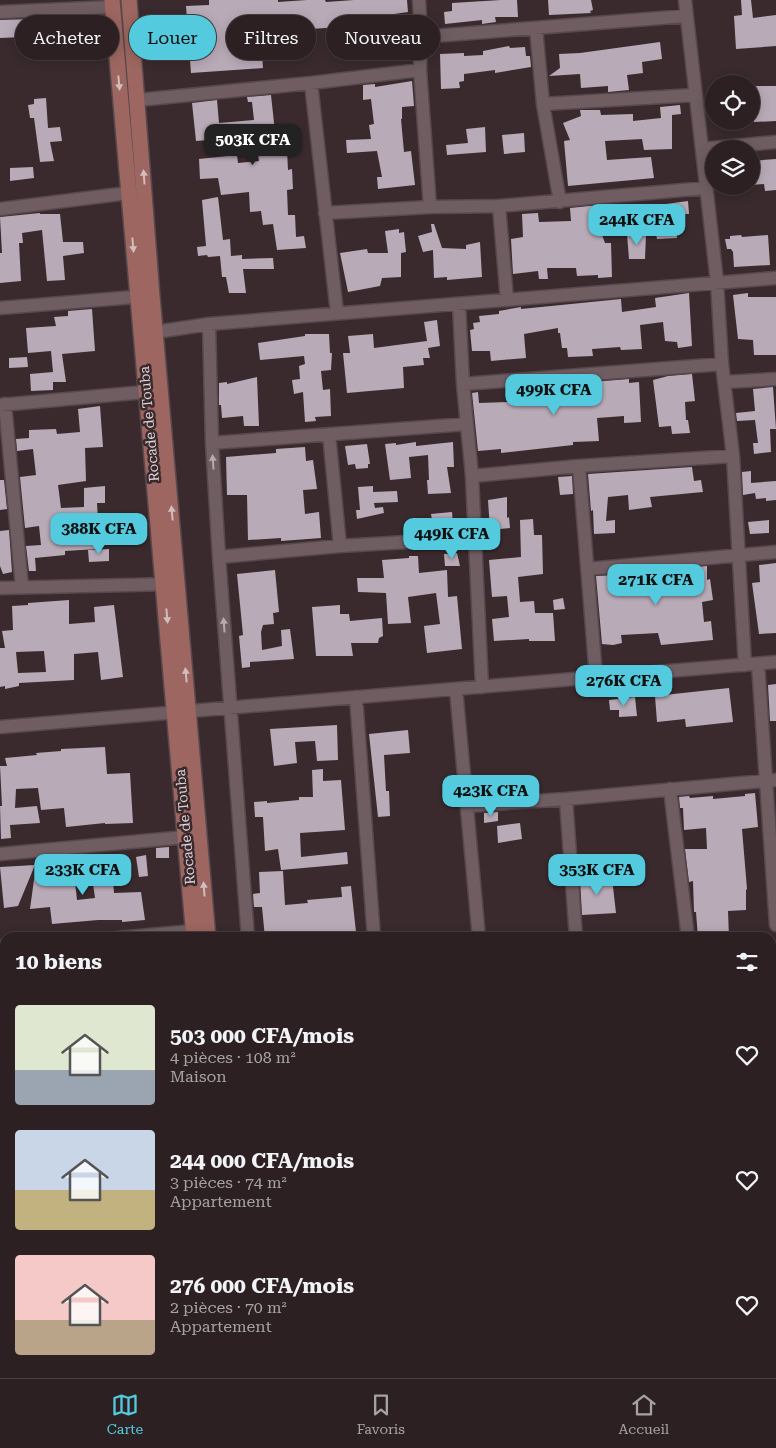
<!DOCTYPE html>
<html lang="fr">
<meta charset="utf-8">
<style>
body{margin:0;font-family:"Roboto Serif",serif;background:#34282a;color:#f1f3f6;height:100vh;display:flex;flex-direction:column;font-size:19px;white-space:nowrap}
*{box-sizing:border-box;margin:0}
p{font-size:16px;color:#a6a3a5}
.icon{flex:none;width:28px;height:28px;fill:none;stroke:currentColor;stroke-width:2;stroke-linecap:round;stroke-linejoin:round}
.map{position:relative;flex:1;overflow:hidden}
.sheet{position:absolute;left:0px;top:932px;width:776px;height:446px;display:flex;flex-direction:column;background:#2c2022;border-radius:15px 15px 0 0;box-shadow:0 2px 12px #0003,0 0 0 1px #483e40}
.sheet>*{flex:none}
.top-card{position:absolute;left:15px;top:15px;width:500px;height:45px;display:flex;gap:10px}
.tools{position:absolute;left:705px;top:75px;display:grid;gap:10px}
.tools a{display:grid;place-items:center;width:55px;height:55px;border-radius:50%;background:#2c2022;box-shadow:0 2px 12px #0003,0 0 0 1px #483e40;font-size:25px}
.price{position:absolute;translate:-50% -42px;padding:0 11px;border-radius:10px;background:#54cade;color:#111;font-size:16px;line-height:32px;filter:drop-shadow(0 1px 2px #0008)}
.price::after{content:'';position:absolute;left:50%;top:30px;width:15px;height:11px;margin-left:-8px;background:inherit;clip-path:polygon(0 0,100% 0,50% 100%)}
.price.on{background:#222;color:#fff}
ul{padding:0;list-style:none}
li{display:flex;align-items:center;gap:15px;height:125px;padding:0 15px}
li span{display:grid;place-items:center;flex:none;width:140px;height:100px;border-radius:5px;color:#555}
li>.icon{margin-inline-start:auto}
span .icon{width:60px;height:60px;fill:#fffc;stroke-width:1}
li b{font-size:21px}
h2{display:flex;justify-content:space-between;align-items:center;height:60px;padding:0 15px;font-size:21px}
.tag{padding:0 18px;border-radius:22px;background:#2c2022;box-shadow:0 2px 12px #0003,0 0 0 1px #483e40;font-size:18px;line-height:45px}
.tag.on{background:#54cade;color:#111}
.dock{display:flex;justify-content:space-around;align-items:center;height:70px;border-top:1px solid #483e40;background:#2c2022;font-size:14px;color:#a6a3a5}
.dock a{display:grid;justify-items:center;gap:2px}
.dock .on{color:#54cade}
.map>svg:first-child{display:block}
.building{fill:#b9aab7;fill-rule:evenodd}
.lines{fill:none;stroke-linecap:round;stroke-linejoin:round}
.minor-casing{stroke:#56484c;stroke-width:15}
.major-casing{stroke:#56484c;stroke-width:18}
.minor{stroke:#6f5d62;stroke-width:12}
.major{stroke:#9d6660;stroke-width:15}
.oneway{fill:#d1bdbe}
.oneway2{fill:#b7aaad}
.labels{text-anchor:middle;stroke-width:5;stroke-linejoin:round;paint-order:stroke}
.street-label{font-size:14px;fill:#ded3d6;stroke:#3a2a2e}
</style>
<div class="map">
<svg width="776" height="1378" viewBox="0 0 776 1378">
<rect width="100%" height="100%" fill="#3a2a2e"/>
<path class="building" d="M209,0H278V2L307,0H325L326,2L354,0H407L408,12L394,14L397,42L403,41L405,56L369,59L367,25L311,29L314,48L299,50L298,37L261,41L263,68L191,73L186,6L209,5Z
M501,0H517L518,17H495L496,22L482,24V20L445,24L444,12L452,11V3Z
M548,0H591L593,10L590,11L591,13L549,15Z
M741,0H751L753,18L776,15V46L736,49L734,16L742,15Z
M32,19L33,27L66,25L67,36L46,37V35L24,39V37L0,38V20Z
M660,42L662,59L642,62L643,73L627,75L629,90L608,92V86L581,88L580,74L549,76L560,68L559,54L580,53Z
M509,46L510,48L525,47L526,56H530L531,67L495,73V70L464,74V81L459,82L460,88L441,89L440,54L464,53V56L483,55V51Z
M412,81L414,106L402,107V119H401L404,152L411,151L415,185L378,189L377,177H382L377,151L347,153L346,140L371,139L369,125L374,124L371,99L363,100V85L375,84V87Z
M751,86H776V121L754,122L751,105Z
M271,95L275,132L289,131L292,149L287,150L288,170L292,169L293,189L287,190L288,215H295L296,237L304,236L306,248L277,250L273,224L263,225L261,211L250,212L249,192L221,195L218,178L200,179L199,159L237,155L238,163L259,161L254,133L233,136L234,138L196,141L192,103L217,100L219,123L254,120L252,102H248L247,97Z
M46,98L48,128L60,127L62,141L50,142L54,161L40,162L34,118H30L28,105L34,104V99Z
M680,105L681,114L672,115V149L644,150L642,139L605,141L607,160L651,157L654,178L568,186L564,141L570,140L563,123L581,116L580,110H600L601,115L633,114V121L661,118L660,107Z
M485,127L486,152L447,155L446,145L468,143L466,129Z
M524,133L525,152L504,154L502,135Z
M776,159V190L765,191L764,184L751,185V161Z
M33,167L34,178L10,181V168Z
M218,197L223,240L230,239L231,256L242,255V259L273,258L274,269H243L246,293H229L226,277H222L220,256L208,257L207,255L198,256L197,247L206,246L202,200Z
M688,201L689,214H675L677,238L657,239L655,228L668,227L666,204Z
M599,205L601,232L605,243H611L612,277L598,278V275L577,276L576,268H547L548,279H539L538,271L513,274L511,239L523,237L522,214L538,213L539,222L571,221L570,208Z
M40,213V214H60L63,242H83L84,253L63,256L65,280L47,281L42,230L22,233L23,243H19L21,281L0,283V253H2L0,217Z
M431,224H434L442,248L466,249V245L480,242L482,277L447,280V277L434,278L433,250L423,252L418,236L432,232Z
M399,229V233L404,232L406,252L401,253V277L382,278L380,286L348,292L340,253L367,249L368,253H388L385,231Z
M627,234H646L645,259H629Z
M741,235L742,237L768,235L770,265L734,267L733,252L731,249H727L725,239H730V236Z
M689,293L692,346L678,348L677,342L665,341L663,322L640,325L642,349L621,350L620,347L592,349L593,356L568,357L567,348H562L560,333H558V328L524,334L526,358L491,361L490,351H472L470,330L474,329L473,323L480,322L479,316L499,314V311L521,307V309L621,299L622,312L656,307L655,298Z
M748,293V297H776V355H754L753,340L738,339L733,295Z
M92,309L95,351L62,354L66,382H53V390L31,391L30,374L53,372L51,351L28,353L26,328L56,326L54,317L68,316V311Z
M437,320L440,346L428,348L430,358H423L424,365L403,367L404,388L347,393L343,353H350L348,336L373,334L374,348L427,341L424,322Z
M305,334H329L330,353H332L331,370L321,371L323,390L330,389L331,416L315,417L316,421L305,422L303,392L294,394L292,380L300,379L299,366L305,364L304,356L260,360L258,343L305,336Z
M27,357L28,367L9,368V358Z
M692,374L695,401L685,402L686,420H688L690,433L672,434L671,426L659,427L653,380L668,376Z
M257,377L259,426H244L243,416L222,418L221,405H219V383L227,382V384Z
M629,379V383L639,382L641,422L624,423V416L597,418L599,441L573,442V445L501,453V449L478,451L472,393L478,392L479,403L508,402V398L521,397L520,388L529,387V394L556,390L555,385Z
M773,387L776,429H770L771,452L754,454L753,443H758L755,420L737,421L736,413L755,411L753,389Z
M100,406L103,447L85,448L86,481L58,485L61,508L84,507V488L105,486V503H97L98,521H95L97,549L65,551V555L35,558L36,571H29L26,546L41,545L39,526L25,528L20,477L36,475L33,449L17,451L16,439L29,438V430L56,429L57,434L80,432L78,409Z
M416,442V446L453,442L454,467H447L451,493L428,494L427,480H429L428,455L409,457L411,478L390,480L385,444L396,443V445Z
M367,444L370,464H368V468L356,469L355,464L348,465L345,446Z
M305,447L306,461L313,460L317,489L303,490L305,514L319,512L321,538L281,541V538L248,540L247,495H227L226,457L276,453V449Z
M692,467L694,481L701,480L703,492L650,497L652,507L629,510L628,495L608,497L606,521L615,520V533L594,534L593,510L591,511L588,474Z
M751,471V483L776,481V500L766,501V498L756,499L755,493L743,495L742,472Z
M572,476L573,494L560,495L558,477Z
M0,480H4L7,509L0,510Z
M373,486V492L397,491L398,502L374,503L375,508L383,507L384,513L357,519L356,510H360L358,487Z
M507,497V518L509,517L510,528L490,530L488,500Z
M452,512L453,524L433,526L431,514Z
M533,519L534,535H542L543,574L518,577L520,602L534,601L535,613H553L555,641H529V639L494,641L492,619L509,617L507,596L492,597L489,560L521,557L520,520Z
M769,520V533L750,534L748,522Z
M9,530L12,572L3,574L0,566V531Z
M109,549V561L89,562L88,550Z
M457,553L460,566H445L444,554Z
M409,556H418L419,573L447,570L448,597L457,596L462,649L427,653L424,626L440,624L436,593L408,597L411,623L388,624L386,593L358,592L357,578H384L382,560L409,558Z
M776,563V633L759,634L752,583L760,582L759,565Z
M707,566V580L710,579L713,600L702,602L704,622L711,621L713,640L661,645L658,633L621,635L622,643L613,645L602,644L596,576L618,575V585L637,584L636,573Z
M275,570L279,612L273,613L274,624L263,625L261,632L262,650L282,646L281,630L290,629L294,659L250,662V667L242,668L239,636L243,635L237,574Z
M563,598L565,609L554,610L553,600Z
M69,600V624L95,622L94,607L114,605L123,677L101,680L98,652L74,654V680L19,683V686L5,689V686L0,687V648H5L2,631L13,630L12,606L28,605V603ZM44,651L46,672L18,673L16,652Z
M340,605V614H349L350,621L382,618L383,636L379,638L378,643H351L353,656H316L312,607Z
M776,684V721H770L768,685Z
M729,688L733,722L686,727L685,719L657,722L655,696Z
M635,697L637,716L619,717V710H610L609,700Z
M337,725L338,760L317,761L315,741L295,742L297,763L274,766L270,729Z
M408,730L410,753L384,755L386,791H389L390,816L378,817L369,734Z
M105,747L107,774L130,773L133,823L105,824V823L66,827L64,808L41,810L38,788L16,789L15,808L37,806L40,823L10,825L11,838L1,839L0,806H2L0,766H7L5,758L37,755L36,753L61,751V749Z
M323,769V781L341,780L345,830L300,833L301,857L347,852L348,864L281,870L278,849L265,851L263,817H255L254,802L267,801V803L299,800V797H313L312,770Z
M755,793L758,827L742,829L747,889L746,890V910L728,911L729,938H698L696,912H694L693,881L689,882L685,849H707L706,828L684,830L683,808H680L679,797L689,796L690,798L713,796V799L745,796V794Z
M498,812V821L484,823V813Z
M520,823L522,839L498,843L497,826Z
M169,847V858H156V848Z
M146,855L148,876L139,877L136,857Z
M68,862L73,863L77,900L95,898L91,869L112,868L114,893L141,892L145,920L122,922V920H98L52,924L50,907L30,909L36,865Z
M35,865L18,906L4,908L0,867Z
M283,871L285,905L308,903L307,900L342,897L341,887L351,886L356,932L331,934V938H265L262,907H254L253,894L260,893L259,872Z
M612,878L616,913L582,915L580,879Z"/>
<g class="lines">
<g class="minor-casing">
<path id="minor" d="M419,0L421,37L420,70L430,207
M685,0L717,282L722,364L733,456L745,665
M0,12L112,7
M536,28L543,104L560,202
M421,37L686,16
M311,83L337,313
M138,100L311,83L420,70
M543,104L695,95
M702,149L776,142
M499,206L507,300
M0,209L128,193
M325,213L430,207L499,206L706,188
M459,304L463,384L472,476L482,687
M0,308L147,296
M209,324L212,443L219,557L248,938
M156,332L209,324L776,278
M725,382L776,379
M463,384L722,364
M5,404L22,587
M0,405L145,392
M329,434L340,546
M212,443L467,424
M579,466L596,677
M472,476L579,466L733,456
M219,557L340,546L474,538
M587,569L776,552
M0,588L172,584
M758,664L776,925
M456,689L479,938
M356,697L374,938
M0,727L776,662
M670,789L688,938
M566,799L576,938
M467,806L566,799L776,780
M0,854L186,837
M117,938L193,931
M0,947L5,946
M771,952L776,951
M0,1006H5
M771,1021H776
M771,1109L776,1108
M0,1202L5,1201
M771,1203H776
M771,1319L776,1318
M79,1374L80,1378
M287,1374V1378
M498,1374L499,1378
M585,1374L586,1378
M770,1374V1378"/>
</g>
<g class="major-casing">
<path id="major" d="M112,0L194,938
M129,0L152,296L208,938
M234,1374V1378
M246,1374V1378"/>
</g>
<use href="#minor" class="minor"/>
<use href="#major" class="major"/>
</g>
<defs><path id="oneway-solid" d="M-6-.8H1V-3.2L6.5 0L1 3.2V.8H-6Z" transform="scale(1.25)"/></defs>
<g class="oneway">
<use href="#oneway-solid" transform="translate(119 83) rotate(85)"/>
<use href="#oneway-solid" transform="translate(144 177) rotate(-94)"/>
<use href="#oneway-solid" transform="translate(133 245) rotate(85)"/>
<use href="#oneway-solid" transform="translate(172 513) rotate(-95)"/>
<use href="#oneway-solid" transform="translate(167 616) rotate(85)"/>
<use href="#oneway-solid" transform="translate(186 675) rotate(-95)"/>
<use href="#oneway-solid" transform="translate(204 889) rotate(-94)"/>
</g>
<g class="oneway2">
<use href="#oneway-solid" transform="translate(213 462) rotate(-94)"/>
<use href="#oneway-solid" transform="translate(224 625) rotate(-94)"/>
</g>
<g class="labels">
<g class="street-label">
<text transform="translate(149 424) rotate(-95)" y="5">Rocade de Touba</text>
<text transform="translate(185 827) rotate(-95)" y="5">Rocade de Touba</text>
</g>
</g>
</svg>
<div class="tools">
<a><svg class="icon" aria-label="locate" viewBox="0 0 24 24"><circle cx="12" cy="12" r="6"/><path d="M12 2v4M12 18v4M2 12h4M18 12h4"/></svg></a>
<a><svg class="icon" aria-label="layers" viewBox="0 0 24 24"><path d="M12 4l9 5-9 5-9-5zM3 14l9 5 9-5"/></svg></a>
</div>
<b class="price on" style="left:253px;top:166px">503K CFA</b>
<b class="price" style="left:637px;top:246px">244K CFA</b>
<b class="price" style="left:554px;top:416px">499K CFA</b>
<b class="price" style="left:99px;top:555px">388K CFA</b>
<b class="price" style="left:452px;top:560px">449K CFA</b>
<b class="price" style="left:656px;top:606px">271K CFA</b>
<b class="price" style="left:624px;top:707px">276K CFA</b>
<b class="price" style="left:491px;top:817px">423K CFA</b>
<b class="price" style="left:83px;top:896px">233K CFA</b>
<b class="price" style="left:597px;top:896px">353K CFA</b>
<div class="top-card">
<a class="tag">Acheter</a>
<a class="tag on">Louer</a>
<a class="tag">Filtres</a>
<a class="tag">Nouveau</a>
</div>
<section class="sheet">
<h2>10 biens<svg class="icon" aria-label="filters" viewBox="0 0 24 24"><path d="M4 7h16M4 17h16"/><circle cx="9" cy="7" r="2"/><circle cx="15" cy="17" r="2"/></svg></h2>
<ul>
<li><span style="background:linear-gradient(#dfe7d0 65%,#9aa5b1 0)"><svg class="icon" aria-label="home" viewBox="0 0 24 24"><path d="M3 11l9-7 9 7M6 9v11h12V9"/></svg></span><div><b>503 000 CFA/mois</b><p>4 pièces · 108 m²</p><p>Maison</p></div><svg class="icon" aria-label="heart" viewBox="0 0 24 24"><path d="M12 20l-8-8c-3-5 5-10 8-4 3-6 11-1 8 4z"/></svg></li>
<li><span style="background:linear-gradient(#c9d6e8 60%,#c2b280 0)"><svg class="icon" aria-label="home" viewBox="0 0 24 24"><path d="M3 11l9-7 9 7M6 9v11h12V9"/></svg></span><div><b>244 000 CFA/mois</b><p>3 pièces · 74 m²</p><p>Appartement</p></div><svg class="icon" aria-label="heart" viewBox="0 0 24 24"><path d="M12 20l-8-8c-3-5 5-10 8-4 3-6 11-1 8 4z"/></svg></li>
<li><span style="background:linear-gradient(#f6c9c9 65%,#b9a48a 0)"><svg class="icon" aria-label="home" viewBox="0 0 24 24"><path d="M3 11l9-7 9 7M6 9v11h12V9"/></svg></span><div><b>276 000 CFA/mois</b><p>2 pièces · 70 m²</p><p>Appartement</p></div><svg class="icon" aria-label="heart" viewBox="0 0 24 24"><path d="M12 20l-8-8c-3-5 5-10 8-4 3-6 11-1 8 4z"/></svg></li>
</ul>
</section>
</div>
<nav class="dock">
<a class="on"><svg class="icon" aria-label="map" viewBox="0 0 24 24"><path d="M3 6l6-2 6 2 6-2v14l-6 2-6-2-6 2zM9 4v14M15 6v14"/></svg>Carte</a>
<a><svg class="icon" aria-label="saved" viewBox="0 0 24 24"><path d="M7 4h10v16l-5-4-5 4z"/></svg>Favoris</a>
<a><svg class="icon" aria-label="home" viewBox="0 0 24 24"><path d="M3 11l9-7 9 7M6 9v11h12V9"/></svg>Accueil</a>
</nav>
